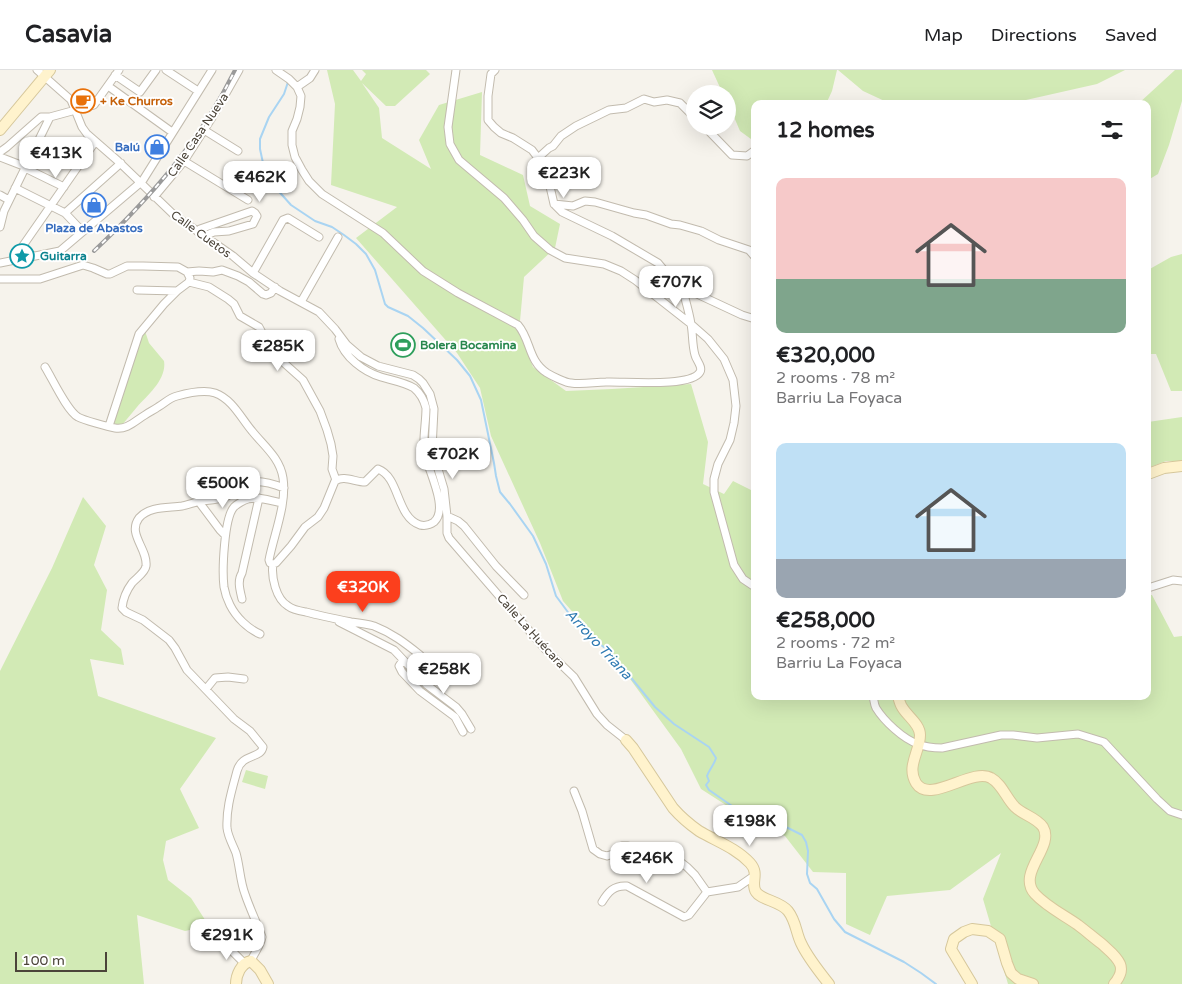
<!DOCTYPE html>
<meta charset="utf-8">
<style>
body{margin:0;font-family:"Varela Round",sans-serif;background:#f6f6f6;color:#202124;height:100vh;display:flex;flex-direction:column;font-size:19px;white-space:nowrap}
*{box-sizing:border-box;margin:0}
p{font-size:16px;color:#757577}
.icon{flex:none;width:28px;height:28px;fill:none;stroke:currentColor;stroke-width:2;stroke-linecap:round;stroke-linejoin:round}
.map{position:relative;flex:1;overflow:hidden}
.sheet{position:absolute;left:751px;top:30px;width:400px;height:600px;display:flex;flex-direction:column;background:#fff;border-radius:10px;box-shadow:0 5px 20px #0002}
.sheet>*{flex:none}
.buttons{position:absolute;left:686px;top:15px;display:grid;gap:10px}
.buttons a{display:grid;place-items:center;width:50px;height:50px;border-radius:50%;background:#fff;box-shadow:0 5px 20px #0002;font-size:25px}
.scale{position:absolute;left:15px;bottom:12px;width:92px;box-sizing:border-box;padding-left:5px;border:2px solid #4b4439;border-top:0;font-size:14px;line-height:18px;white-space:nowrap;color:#4b4439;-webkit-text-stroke:4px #fff;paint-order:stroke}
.price{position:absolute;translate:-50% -42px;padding:0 11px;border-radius:10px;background:#fff;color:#222;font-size:16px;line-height:32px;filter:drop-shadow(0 1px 2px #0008)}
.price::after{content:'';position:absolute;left:50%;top:30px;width:15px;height:11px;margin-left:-8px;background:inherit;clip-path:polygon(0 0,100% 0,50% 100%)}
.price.on{background:#fc3f1d;color:#fff}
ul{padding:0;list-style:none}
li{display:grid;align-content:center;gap:10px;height:265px;padding:0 25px}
li span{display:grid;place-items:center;height:155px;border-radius:10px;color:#555}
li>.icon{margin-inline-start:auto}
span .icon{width:90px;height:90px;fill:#fffc;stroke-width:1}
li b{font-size:21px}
h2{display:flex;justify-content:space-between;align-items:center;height:60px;padding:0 25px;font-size:21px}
header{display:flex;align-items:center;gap:30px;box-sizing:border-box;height:70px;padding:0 25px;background:#fff;border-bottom:1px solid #e0e0e0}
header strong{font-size:24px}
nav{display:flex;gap:28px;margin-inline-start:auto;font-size:18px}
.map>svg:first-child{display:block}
.green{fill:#d2eab5}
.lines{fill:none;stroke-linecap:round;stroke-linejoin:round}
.stream{stroke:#a9d4f2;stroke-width:2}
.street-casing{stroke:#c2bbae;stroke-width:9}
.secondary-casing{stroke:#d6c79b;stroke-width:12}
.street{stroke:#fff;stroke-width:7}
.secondary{stroke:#fff3cd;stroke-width:10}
.rail-casing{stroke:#9a9a9a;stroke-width:4}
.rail{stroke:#fff;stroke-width:2;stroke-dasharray:5.5;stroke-linecap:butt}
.labels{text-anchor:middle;stroke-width:4;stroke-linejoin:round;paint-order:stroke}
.food-label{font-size:12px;font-weight:bold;fill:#c56008;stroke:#fff;text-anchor:start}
.street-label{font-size:12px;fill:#4b4439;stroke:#fff}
.shop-label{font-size:12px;font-weight:bold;fill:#366cbe;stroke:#fff;text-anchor:end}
.culture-label{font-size:12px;font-weight:bold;fill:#0d838f;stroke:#fff;text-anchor:start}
.leisure-label{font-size:12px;font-weight:bold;fill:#27864d;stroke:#fff;text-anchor:start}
.water-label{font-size:14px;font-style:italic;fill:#2e7ab2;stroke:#fff}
</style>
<header>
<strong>Casavia</strong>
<nav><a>Map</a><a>Directions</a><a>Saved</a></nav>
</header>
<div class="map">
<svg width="1182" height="914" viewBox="0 0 1182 914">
<rect width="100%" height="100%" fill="#f6f3ec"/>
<path class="green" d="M327,0H353L361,11L366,4L362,0H426L430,4L395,36H386L362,13L379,38L382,68L431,99L419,70L439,35L482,22L480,85L523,105L530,136L560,154L555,178L524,207L519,262L533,297L566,321L612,319L691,314L708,372L703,414L724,424L733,411L755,422V626H1148V525H1152L1174,567L1182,566V914H1008L983,829L1001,783L950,820L887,826L870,865L846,854V803L813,802L785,766L743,746L701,719L681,679L625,602L563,531L540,473L491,366L480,318L457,283L356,168L397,137L331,115L335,34Z
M712,0H837L832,21L826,34H755V72L740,61L728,33V24H723Z
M838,0H1125L1097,14L1008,34H891L863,21Z
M1175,0H1182V31L1169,75L1158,104L1148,110V34H1138Z
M1182,184V321H1171L1156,284H1148V200L1171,187Z
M145,261L149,273L164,291C167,309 148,325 137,337C132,343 127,349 122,355L120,356L113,354L135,288L139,270Z
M1182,347V391H1166L1148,398V352Z
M83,427L106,456L94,495L107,520L101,560L121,579L124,595L90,589L98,626L216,668L180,719L199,758L166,771L163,790L168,810L191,828L209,856L185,861L137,845L144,914H0V601L52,498Z
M246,700L268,706L265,719L242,712Z"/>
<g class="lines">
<path class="stream" d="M288,12L284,24L269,47L260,69V79L266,107L291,135L315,151L332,157L344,165L356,174L366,184L375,200L385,234L388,237L408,246L423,258L457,290L470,306L481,330L494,393L496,406L500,422L510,434L533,466L546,494L556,526L573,549L596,571L610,582L655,637L674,654L709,677L716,688C714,695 709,700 707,706L709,711L706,715L709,720L735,738L751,748L784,756L802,765L806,772L808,781L807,804L810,813L817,819L834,849L845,862L904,892L921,903L936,914"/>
<g class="street-casing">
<path id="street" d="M37,0L71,30L82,57L87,64L118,91L174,145L233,186L253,203L280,221L319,242L335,259L347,275L361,287L378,296L413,305L419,309L423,313L430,324L434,339L432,379L444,419L447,446V463L449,468L545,579L574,607L597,644L607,655L626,670
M166,0L198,21
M276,0L289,9L297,17L301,26L300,37L297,49L292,61V75L295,87L302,100L309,111L322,124L383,163L423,201L458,223L518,255C531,270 528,291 547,303C552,306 566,313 571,313C582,315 595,312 606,312C622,311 691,318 700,302C703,297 696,290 695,285C692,275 693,264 691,254C689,241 685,229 682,217
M456,0L448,57L450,74L459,90L504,128L523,150L534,166L550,180L565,188L604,194L621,201L635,210L691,254L708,269L724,289L733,310L736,336L734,353L730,370L718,394L714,409V422L734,495L743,509L755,517
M495,0L491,4L488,26V50L494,57L501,63L513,68L532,80L538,88L546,99L554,134L562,142L612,166L658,193L668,205L682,217L742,245L755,249
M115,5L140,22L156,0
M108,16L172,62
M297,17L310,8L315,0
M704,56L732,85L747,86L755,80
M204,60L238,81
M0,82L7,77L41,47H50
M0,87L26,97
M538,88L549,78L553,76L561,66L576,56L609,40L626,38L644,29L654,32L667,30L680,33L695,48
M184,91L248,130
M25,98L64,117
M15,118L65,143L82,161
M0,125L9,130
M154,127L184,91L213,46L239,0
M554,134L573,136L585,131L595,132L634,143L646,145L671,154L680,155L701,161L719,170L749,180L755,187
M65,143L121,93
M0,157L4,141L50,47L94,35L119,0
M198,162L200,159L252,141L255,143L257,146L253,154L229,161L214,162L209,164L207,168
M33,186L23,180L22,177L95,72
M0,193L60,181L140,113L143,110L212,0
M187,202L199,201L213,202L222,200L238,206L249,212L263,224L266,225L271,223L275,217
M253,203L283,150L288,148L319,167
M0,209H40L83,195L93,198L107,204H110L127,196H143L178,197L187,202L190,208L189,212
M189,212L209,217L228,229L234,234L240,246L259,257L269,276L274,284L303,310L320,341L327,360L331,374L333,386L332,399L336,410
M137,220L177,221
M301,232L338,167
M45,297C52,308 67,341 78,347C83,350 109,357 115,358C127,360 135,351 145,345C149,342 154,340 158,337C165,333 169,328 177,326C188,323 205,320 215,323C232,329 241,348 252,361C264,376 280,388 283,408C287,434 274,464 269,490L270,493L273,494L276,493L291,476L305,457L318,447L324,438L335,411C344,405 355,412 365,412L378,399C400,407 396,447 420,455C425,456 430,455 434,452C450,438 426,397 424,380C423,366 426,352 426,338C424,330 420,323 414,318C404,312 391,310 381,307C364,302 344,287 339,269
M109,356L139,264L164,234L177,221L189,212
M199,432L220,460L225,465
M447,446L458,451L464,456L496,496L524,525
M273,494C271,507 276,529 288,536C293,540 300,541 306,542C321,546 336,549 351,552C359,553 367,554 374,556C392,563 405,573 420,585L409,596
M1148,518L1173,510L1182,511
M242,529C240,520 237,511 242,503L259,428
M339,552L394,580L427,615L456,637L462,644L471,659
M260,564C248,559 236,547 230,535C227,529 225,523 224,517C222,501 224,448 234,437C237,434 244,430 248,429C258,426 272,431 282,433
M403,590L399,596L402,602L420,621L455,647L463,662
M206,619L215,608L228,607L244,609
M873,626C874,630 874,634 876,638C884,651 903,669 918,674C925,677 934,678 942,678L1001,665H1013L1037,668L1078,664L1104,672L1157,729L1170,741L1182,745
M574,721L582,741L593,779L600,784L607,786L613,784L622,776H628L678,790L687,797L695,805L707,822
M602,832C608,822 614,815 627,816L684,847L689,845L707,822L738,817L751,808H755
M219,874L231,880L245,894
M222,876L242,866
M251,891C254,883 261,875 262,867C257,853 250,839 245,824C240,811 240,797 236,783C233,775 228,767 227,758C226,738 232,720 237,701C242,683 261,689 263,677L250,661L234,649L187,600L175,578L169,570L143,550L126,542L122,538C123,529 126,521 132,513C136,508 145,503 146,496C148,479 127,464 139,448C149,436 168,438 182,436C188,435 195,432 201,431C210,430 219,430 227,426C235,422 240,414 250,412C260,410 274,414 284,418"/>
</g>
<g class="secondary-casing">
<path id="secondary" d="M0,60L50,0
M1148,404L1164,398L1182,396
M898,626C899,630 900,634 902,637C907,646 920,654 920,665C920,682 906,696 916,713C930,735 972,697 991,708C1002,714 1006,728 1015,737C1023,745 1036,747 1043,757C1055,777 1016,803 1035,824C1047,837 1064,845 1078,855C1086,861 1094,868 1102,874C1108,880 1116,885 1120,894C1123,901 1119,908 1114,914
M626,670L633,678L673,738C680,746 689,754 699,761C716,771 736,778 750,793C760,804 750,813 756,822C761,830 780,831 788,841C796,851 796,863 801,873C806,884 821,904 829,914
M236,914C236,905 241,893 251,891L260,900L268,914
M972,914L951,879L954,869L964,862L972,859L988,861L1000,869L1007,893L1011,903L1018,909L1033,914"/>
</g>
<use href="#street" class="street"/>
<use href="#secondary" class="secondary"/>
<g class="rail-casing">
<path id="rail" d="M94,181C150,128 201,70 235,0"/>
</g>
<use href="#rail" class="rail"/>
</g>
<defs>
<g id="cafe-ring" transform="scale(1.25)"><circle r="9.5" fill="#fff" stroke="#e8710a" stroke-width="1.5"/><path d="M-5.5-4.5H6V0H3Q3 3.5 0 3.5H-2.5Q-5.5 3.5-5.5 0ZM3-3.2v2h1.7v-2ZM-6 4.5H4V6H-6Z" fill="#e8710a"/></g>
<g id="shop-ring" transform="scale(1.25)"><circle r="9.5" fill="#fff" stroke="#3f7fe0" stroke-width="1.5"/><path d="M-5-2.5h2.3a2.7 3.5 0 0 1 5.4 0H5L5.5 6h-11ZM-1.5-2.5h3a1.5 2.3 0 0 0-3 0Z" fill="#3f7fe0"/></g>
<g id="sight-ring" transform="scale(1.25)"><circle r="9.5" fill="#fff" stroke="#0f9aa8" stroke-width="1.5"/><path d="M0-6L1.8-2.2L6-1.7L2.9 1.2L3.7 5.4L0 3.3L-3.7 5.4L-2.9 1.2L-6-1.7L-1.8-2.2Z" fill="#0f9aa8"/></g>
<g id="stadium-ring" transform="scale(1.25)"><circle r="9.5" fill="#fff" stroke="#2e9e5b" stroke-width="1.5"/><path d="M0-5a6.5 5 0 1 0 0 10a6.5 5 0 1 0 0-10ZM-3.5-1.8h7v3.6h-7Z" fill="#2e9e5b"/></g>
</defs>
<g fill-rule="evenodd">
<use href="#cafe-ring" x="83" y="31"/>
<use href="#shop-ring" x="157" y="77"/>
<use href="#shop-ring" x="94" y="135"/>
<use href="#sight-ring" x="22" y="186"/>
<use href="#stadium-ring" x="403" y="275"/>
</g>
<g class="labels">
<g class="food-label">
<text x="100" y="35">+ Ke Churros</text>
</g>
<g class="street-label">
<text transform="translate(198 65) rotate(-56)" y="4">Calle Casa Nueva</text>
<text transform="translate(201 164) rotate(36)" y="4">Calle Cuetos</text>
<text transform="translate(531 561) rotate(48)" y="4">Calle La Ḥuécara</text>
</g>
<g class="shop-label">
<text x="140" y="81">Balú</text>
<text x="94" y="162" text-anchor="middle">Plaza de Abastos</text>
</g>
<g class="culture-label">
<text x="40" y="190">Guitarra</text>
</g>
<g class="leisure-label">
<text x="420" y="279">Bolera Bocamina</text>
</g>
<g class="water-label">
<text transform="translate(599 574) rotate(47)" y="5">Arroyo Triana</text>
</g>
</g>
</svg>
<div class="buttons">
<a><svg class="icon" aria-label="layers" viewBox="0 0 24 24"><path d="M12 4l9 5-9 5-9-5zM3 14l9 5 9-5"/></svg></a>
</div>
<div class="scale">100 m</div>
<b class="price" style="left:56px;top:109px">€413K</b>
<b class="price" style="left:564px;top:129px">€223K</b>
<b class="price" style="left:260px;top:133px">€462K</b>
<b class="price" style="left:676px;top:238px">€707K</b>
<b class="price" style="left:278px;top:302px">€285K</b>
<b class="price" style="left:453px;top:410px">€702K</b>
<b class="price" style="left:223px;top:439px">€500K</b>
<b class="price on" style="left:363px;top:543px">€320K</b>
<b class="price" style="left:444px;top:625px">€258K</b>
<b class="price" style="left:750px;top:777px">€198K</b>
<b class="price" style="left:647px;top:814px">€246K</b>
<b class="price" style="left:227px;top:891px">€291K</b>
<section class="sheet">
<h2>12 homes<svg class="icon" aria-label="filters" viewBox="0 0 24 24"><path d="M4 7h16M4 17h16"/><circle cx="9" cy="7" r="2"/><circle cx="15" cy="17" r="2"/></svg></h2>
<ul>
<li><span style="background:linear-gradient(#f6c9c9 65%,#7fa58c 0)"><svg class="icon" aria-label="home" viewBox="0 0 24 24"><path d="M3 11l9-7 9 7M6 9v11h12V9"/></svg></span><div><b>€320,000</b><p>2 rooms · 78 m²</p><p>Barriu La Foyaca</p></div></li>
<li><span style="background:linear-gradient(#bfe0f5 75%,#9aa5b1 0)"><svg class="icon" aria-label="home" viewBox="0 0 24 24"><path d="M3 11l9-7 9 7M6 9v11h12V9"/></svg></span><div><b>€258,000</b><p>2 rooms · 72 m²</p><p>Barriu La Foyaca</p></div></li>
</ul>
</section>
</div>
